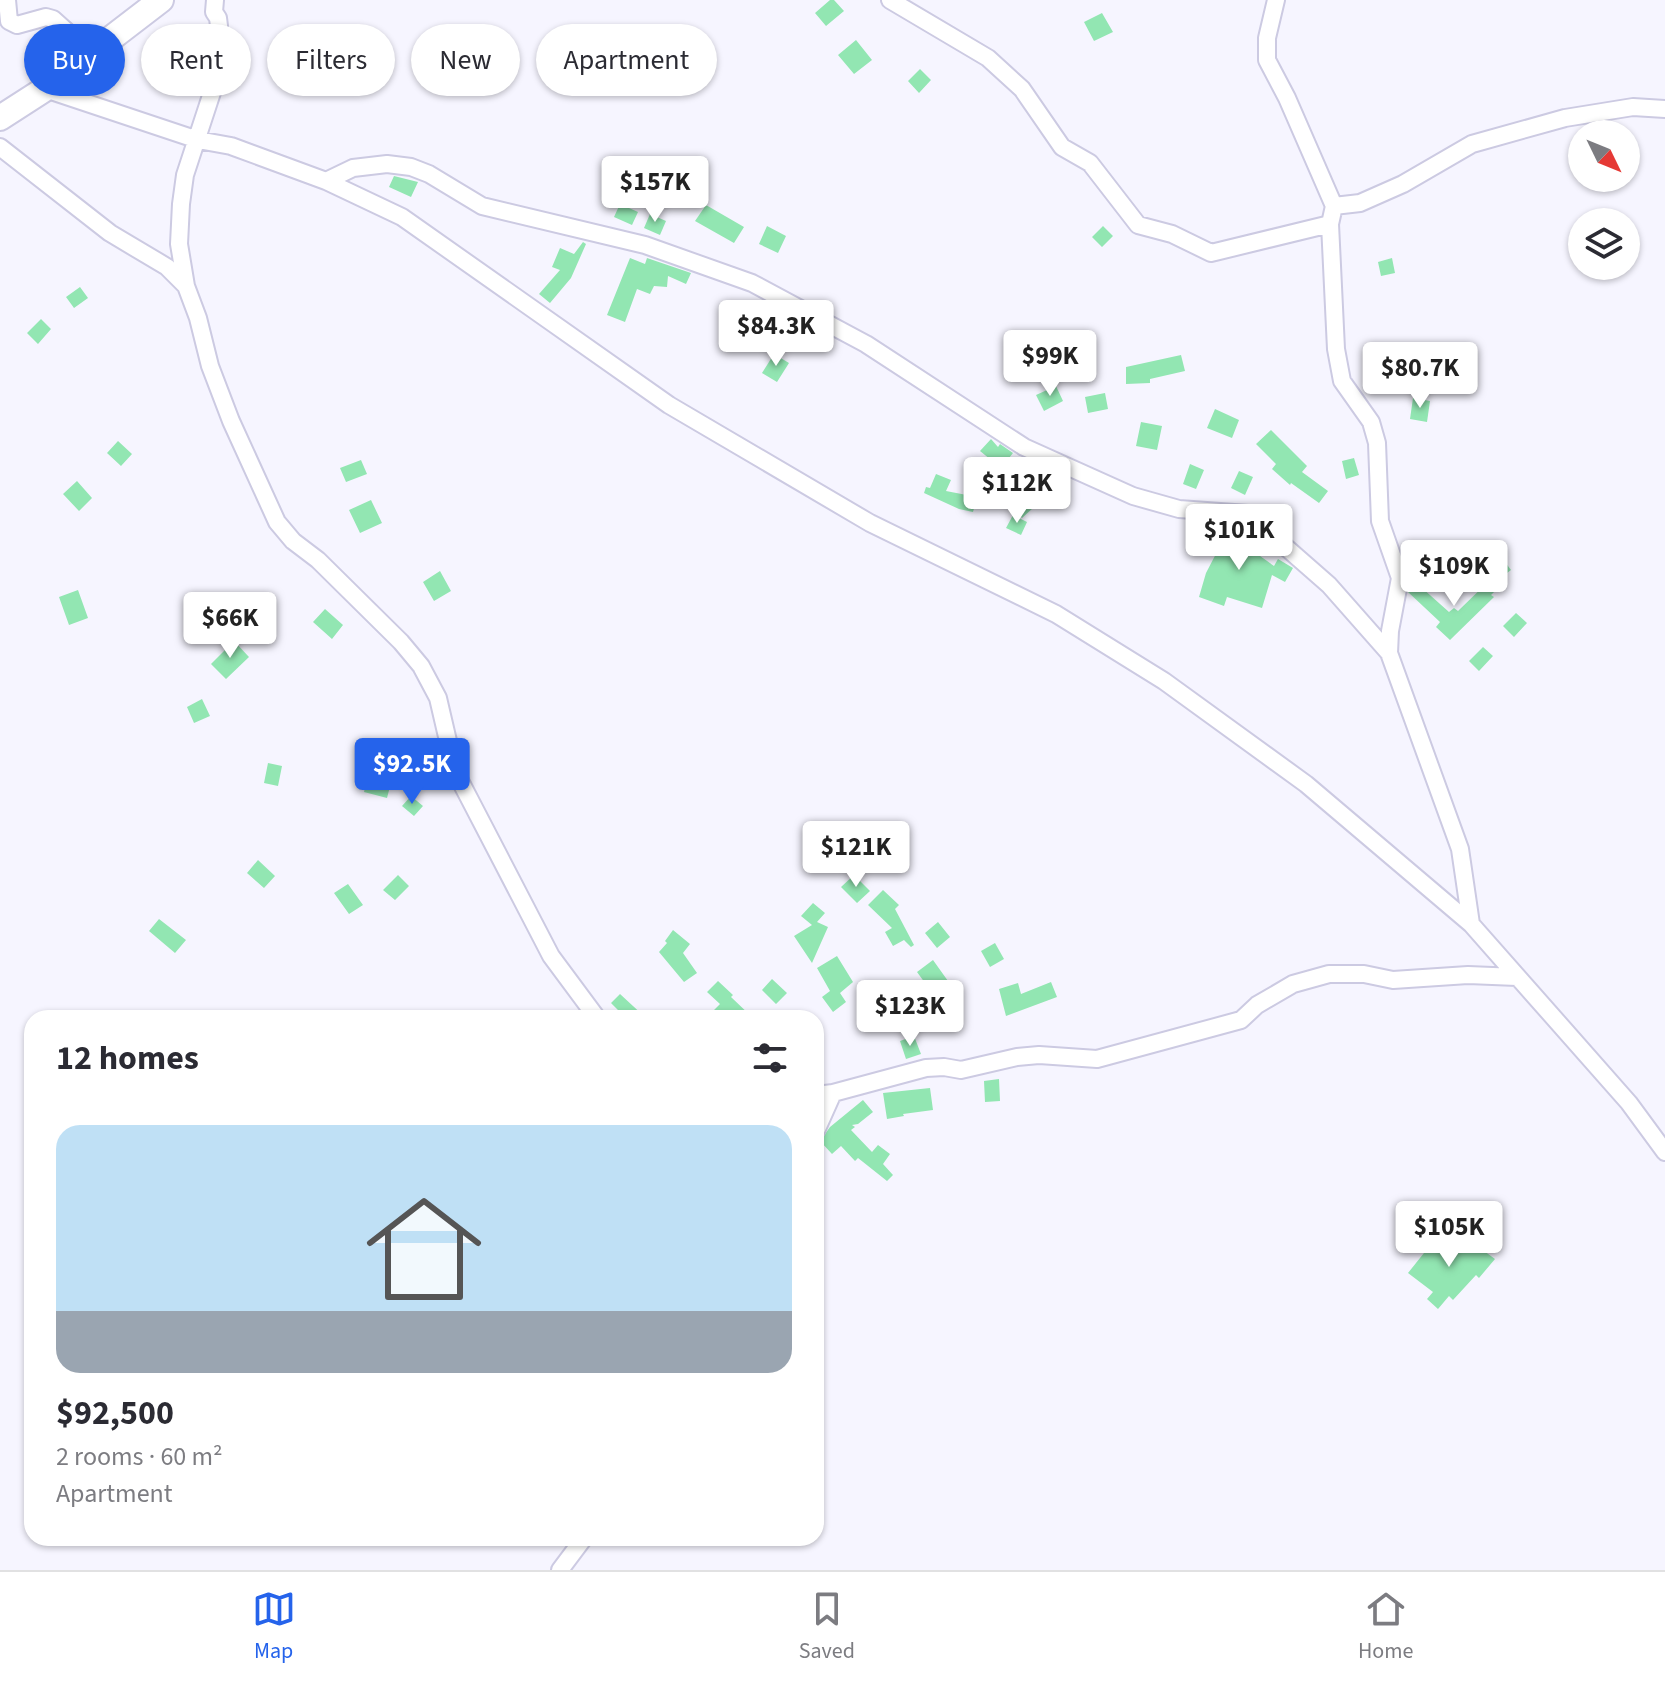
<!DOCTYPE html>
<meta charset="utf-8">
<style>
body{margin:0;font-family:"Source Sans 3",sans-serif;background:#f2f2f3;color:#2b2b33;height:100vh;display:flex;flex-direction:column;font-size:30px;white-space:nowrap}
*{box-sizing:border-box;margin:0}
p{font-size:26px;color:#7c7c81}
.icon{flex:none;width:44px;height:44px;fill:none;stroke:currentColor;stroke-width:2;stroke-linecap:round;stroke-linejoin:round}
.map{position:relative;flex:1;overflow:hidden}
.side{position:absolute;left:24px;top:1010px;width:800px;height:536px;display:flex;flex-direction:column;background:#fff;border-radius:24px;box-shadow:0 2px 6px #0004}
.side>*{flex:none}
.top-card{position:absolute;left:24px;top:24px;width:800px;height:72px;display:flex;gap:16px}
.needle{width:52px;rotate:133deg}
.fabs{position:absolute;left:1568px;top:120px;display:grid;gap:16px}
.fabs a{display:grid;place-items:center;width:72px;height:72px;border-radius:50%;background:#fff;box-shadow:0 2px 6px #0004;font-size:40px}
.price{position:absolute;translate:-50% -68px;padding:0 18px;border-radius:8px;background:#fff;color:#222;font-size:26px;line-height:52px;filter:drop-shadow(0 2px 4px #0008)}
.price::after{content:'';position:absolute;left:50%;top:48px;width:24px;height:18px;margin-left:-12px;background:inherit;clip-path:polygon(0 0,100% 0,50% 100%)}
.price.selected{background:#2563eb;color:#fff}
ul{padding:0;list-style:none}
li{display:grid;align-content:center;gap:16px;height:424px;padding:0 32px}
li+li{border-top:2px solid #e1e1e2}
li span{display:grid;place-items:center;height:248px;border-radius:24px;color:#555}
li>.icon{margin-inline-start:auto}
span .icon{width:144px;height:144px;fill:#fffc;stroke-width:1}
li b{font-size:34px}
h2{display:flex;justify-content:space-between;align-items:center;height:96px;padding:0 32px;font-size:34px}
.chip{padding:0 28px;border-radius:36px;background:#fff;box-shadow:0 2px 6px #0004;font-size:28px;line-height:72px}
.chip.selected{background:#2563eb;color:#fff}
.menu{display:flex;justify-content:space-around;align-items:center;height:112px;border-top:2px solid #e1e1e2;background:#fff;font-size:22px;color:#7c7c81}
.menu a{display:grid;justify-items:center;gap:4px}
.menu .selected{color:#2563eb}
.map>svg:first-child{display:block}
.building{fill:#92e6b2}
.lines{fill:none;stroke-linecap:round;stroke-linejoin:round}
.street-casing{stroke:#cccae2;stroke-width:20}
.secondary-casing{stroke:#cccae2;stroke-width:28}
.street{stroke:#fff;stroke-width:16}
.secondary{stroke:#fff;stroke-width:24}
</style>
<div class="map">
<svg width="1665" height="1570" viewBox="0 0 1665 1570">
<rect width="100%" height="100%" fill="#f6f5ff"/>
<path class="building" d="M830,0H834L844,11L826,26L815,13Z
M1102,13L1113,32L1094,41L1084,22Z
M856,40L872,60L854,74L838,55Z
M920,69L931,80L919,93L908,81Z
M394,176L418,182L411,197L389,187Z
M620,204L638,212L632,225L614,217Z
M706,205L744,227L734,243L695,221Z
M650,214L666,221L660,235L644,228Z
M767,226L786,236L778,253L759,244Z
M1103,226L1113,236L1102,247L1092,237Z
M583,242L586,244L571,278L550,303L539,294L560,270L552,267L560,248L574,254Z
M630,258L645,264L647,258L691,273L686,284L668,276L667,287L654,286L650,294L637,289L625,322L607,315Z
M1392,258L1395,273L1381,276L1378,262Z
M80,287L88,298L74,308L66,297Z
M41,319L51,329L38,344L27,333Z
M774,354L789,363L777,382L762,373Z
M1181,355L1185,371L1150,379V383L1126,384V367Z
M1056,386L1063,401L1044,411L1036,395Z
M1105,393L1108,409L1088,413L1085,397Z
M1413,398L1430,401L1427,422L1410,419Z
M1215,409L1239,420L1232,438L1207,428Z
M1141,422L1162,426L1157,450L1136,446Z
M1271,430L1307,466L1302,472L1328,491L1319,503L1291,483L1290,485L1272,469L1276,464L1256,444Z
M991,439L998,447L1000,444L1013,453L1001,468L980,451Z
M118,441L132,454L121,466L107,453Z
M1354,458L1359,475L1346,479L1342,461Z
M361,460L367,474L346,482L340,468Z
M1190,464L1204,470L1196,489L1183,484Z
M1239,471L1253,477L1245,495L1231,488Z
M936,474L951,480L946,491L977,497L973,512L959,509L924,493L926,487L930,488Z
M77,481L92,498L79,511L63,494Z
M1021,497L1033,508L1022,518L1011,507Z
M371,500L382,523L360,533L349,510Z
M1013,515L1027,522L1021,535L1006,528Z
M1216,523H1224L1232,530L1229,534L1274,566L1278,559L1293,568L1285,582L1272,575L1262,608L1227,597L1224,606L1199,597L1206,573L1219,548L1213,543L1218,537L1210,531Z
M1499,554L1511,570L1499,579L1487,563Z
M440,571L451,591L434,601L423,582Z
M1492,578L1500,586L1491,595L1494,597L1450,640L1436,627L1440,622L1408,592L1412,579L1449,612L1454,608L1458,611Z
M78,590L88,618L69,625L59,597Z
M325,609L343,625L332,639L313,622Z
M1516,613L1527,623L1514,637L1503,626Z
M234,641L249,657L226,679L211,664Z
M1483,647L1493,656L1479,671L1469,661Z
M202,699L210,716L194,723L187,707Z
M268,763L282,766L278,786L264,783Z
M369,769L393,775L387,798L364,792Z
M411,796L423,806L414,816L402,806Z
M258,860L275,876L264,888L247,873Z
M398,875L409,886L395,900L383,890Z
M854,875L870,891L857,903L841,887Z
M348,884L363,905L349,914L334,893Z
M883,890L899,905L895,909L914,945L911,947L904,940L893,946L885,932L892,928L868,905Z
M813,903L825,913L817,922L828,927L812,963L794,936L812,925L801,916Z
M159,919L186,940L175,953L149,931Z
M938,922L950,937L937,948L925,933Z
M673,930L690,944L683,953L697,973L684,982L659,952L667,943L665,941Z
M995,943L1004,959L990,967L981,951Z
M837,956L853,982L840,993L846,1002L833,1012L822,997L830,991L817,968Z
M933,960L953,988L936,998L917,972Z
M772,979L787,993L776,1004L762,990Z
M718,981L733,995L731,997L753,1018H706L720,1004L707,992Z
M1051,982L1057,997L1006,1016L999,989L1018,983L1021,994Z
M620,994L646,1018H626L611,1003Z
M914,1036L921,1054L906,1059L900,1041Z
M999,1079L1000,1101L985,1102L984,1081Z
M930,1088L933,1110L903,1114L904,1116L887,1119L883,1093Z
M863,1100L873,1112L858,1124L852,1125L855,1127L851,1130L872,1152L878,1145L890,1154L883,1164L893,1175L887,1181L858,1158L855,1161L841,1146L832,1154L820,1141L830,1127Z
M1451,1235L1475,1253L1480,1248L1495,1259L1479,1278L1476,1275L1453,1300L1449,1296L1438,1309L1427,1299L1433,1292L1408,1273L1436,1238L1444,1244Z"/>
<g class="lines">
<g class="street-casing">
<path id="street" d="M7,0L9,21L17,25L46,17L53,19L92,54
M890,0L988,58L1022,89L1062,147L1090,163L1138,225L1172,234L1211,253L1330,224
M1276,0L1267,38V60L1287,98L1334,206L1330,224L1336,349L1342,381L1371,422L1377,443L1380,521L1400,578L1390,631L1389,653L1460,849L1471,924
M45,89L198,140L231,146L326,181L402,217L669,405L870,523L1056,614L1164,681L1306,784L1471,924L1629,1103L1665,1152
M0,147L110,233L167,267L186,286L198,318L210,366L231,421L277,522L293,541L318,560L401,642L421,666L438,698L455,771L551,956L597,1018
M326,181L353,168L387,164L411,167L429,174L482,206L645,245L752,283L866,344L1024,447L1133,496L1179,509L1248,514L1329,585L1389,653
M1334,206L1360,203L1403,184L1472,144L1565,118L1633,107L1665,109
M186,286L179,244L181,204L185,175L221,65L216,42L219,26L218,18L214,12L215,0
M816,1095L833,1093L926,1068L944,1067L961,1070L1017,1057L1039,1055L1097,1059L1241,1020L1257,1005L1293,984L1329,974H1364L1393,980L1468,975L1517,977
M816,1131L833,1093
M560,1570L584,1538"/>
</g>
<g class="secondary-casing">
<path id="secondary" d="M0,118L45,89L161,0"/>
</g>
<use href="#street" class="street"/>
<use href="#secondary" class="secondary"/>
</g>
</svg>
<div class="fabs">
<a><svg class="needle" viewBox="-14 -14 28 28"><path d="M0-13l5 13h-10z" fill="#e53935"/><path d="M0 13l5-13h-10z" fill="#7c7c81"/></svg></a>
<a><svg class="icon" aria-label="layers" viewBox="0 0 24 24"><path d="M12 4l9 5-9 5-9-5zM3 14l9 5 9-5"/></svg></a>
</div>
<b class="price" style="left:655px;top:224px">$157K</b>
<b class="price" style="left:776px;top:368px">$84.3K</b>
<b class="price" style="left:1050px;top:398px">$99K</b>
<b class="price" style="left:1420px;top:410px">$80.7K</b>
<b class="price" style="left:1017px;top:525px">$112K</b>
<b class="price" style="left:1239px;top:572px">$101K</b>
<b class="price" style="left:1454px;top:608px">$109K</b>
<b class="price" style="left:230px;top:660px">$66K</b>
<b class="price selected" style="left:412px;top:806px">$92.5K</b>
<b class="price" style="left:856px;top:889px">$121K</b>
<b class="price" style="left:910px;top:1048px">$123K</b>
<b class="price" style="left:1449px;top:1269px">$105K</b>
<div class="top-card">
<a class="chip selected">Buy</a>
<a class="chip">Rent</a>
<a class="chip">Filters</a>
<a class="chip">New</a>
<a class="chip">Apartment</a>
</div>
<section class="side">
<h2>12 homes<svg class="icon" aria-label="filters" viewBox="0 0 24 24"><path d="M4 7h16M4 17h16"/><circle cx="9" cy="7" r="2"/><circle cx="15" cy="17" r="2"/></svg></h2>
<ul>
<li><span style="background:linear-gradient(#bfe0f5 75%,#9aa5b1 0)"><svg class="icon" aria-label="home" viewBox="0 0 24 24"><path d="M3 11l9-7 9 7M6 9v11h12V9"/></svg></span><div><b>$92,500</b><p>2 rooms · 60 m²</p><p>Apartment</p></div></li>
</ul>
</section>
</div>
<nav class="menu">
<a class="selected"><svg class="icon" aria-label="map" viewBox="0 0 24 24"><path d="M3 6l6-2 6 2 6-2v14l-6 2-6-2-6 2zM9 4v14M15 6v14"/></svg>Map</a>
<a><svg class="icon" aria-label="saved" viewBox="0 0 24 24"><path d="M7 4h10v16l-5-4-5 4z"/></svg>Saved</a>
<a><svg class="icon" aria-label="home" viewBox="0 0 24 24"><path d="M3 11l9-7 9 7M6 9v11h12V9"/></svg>Home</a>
</nav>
